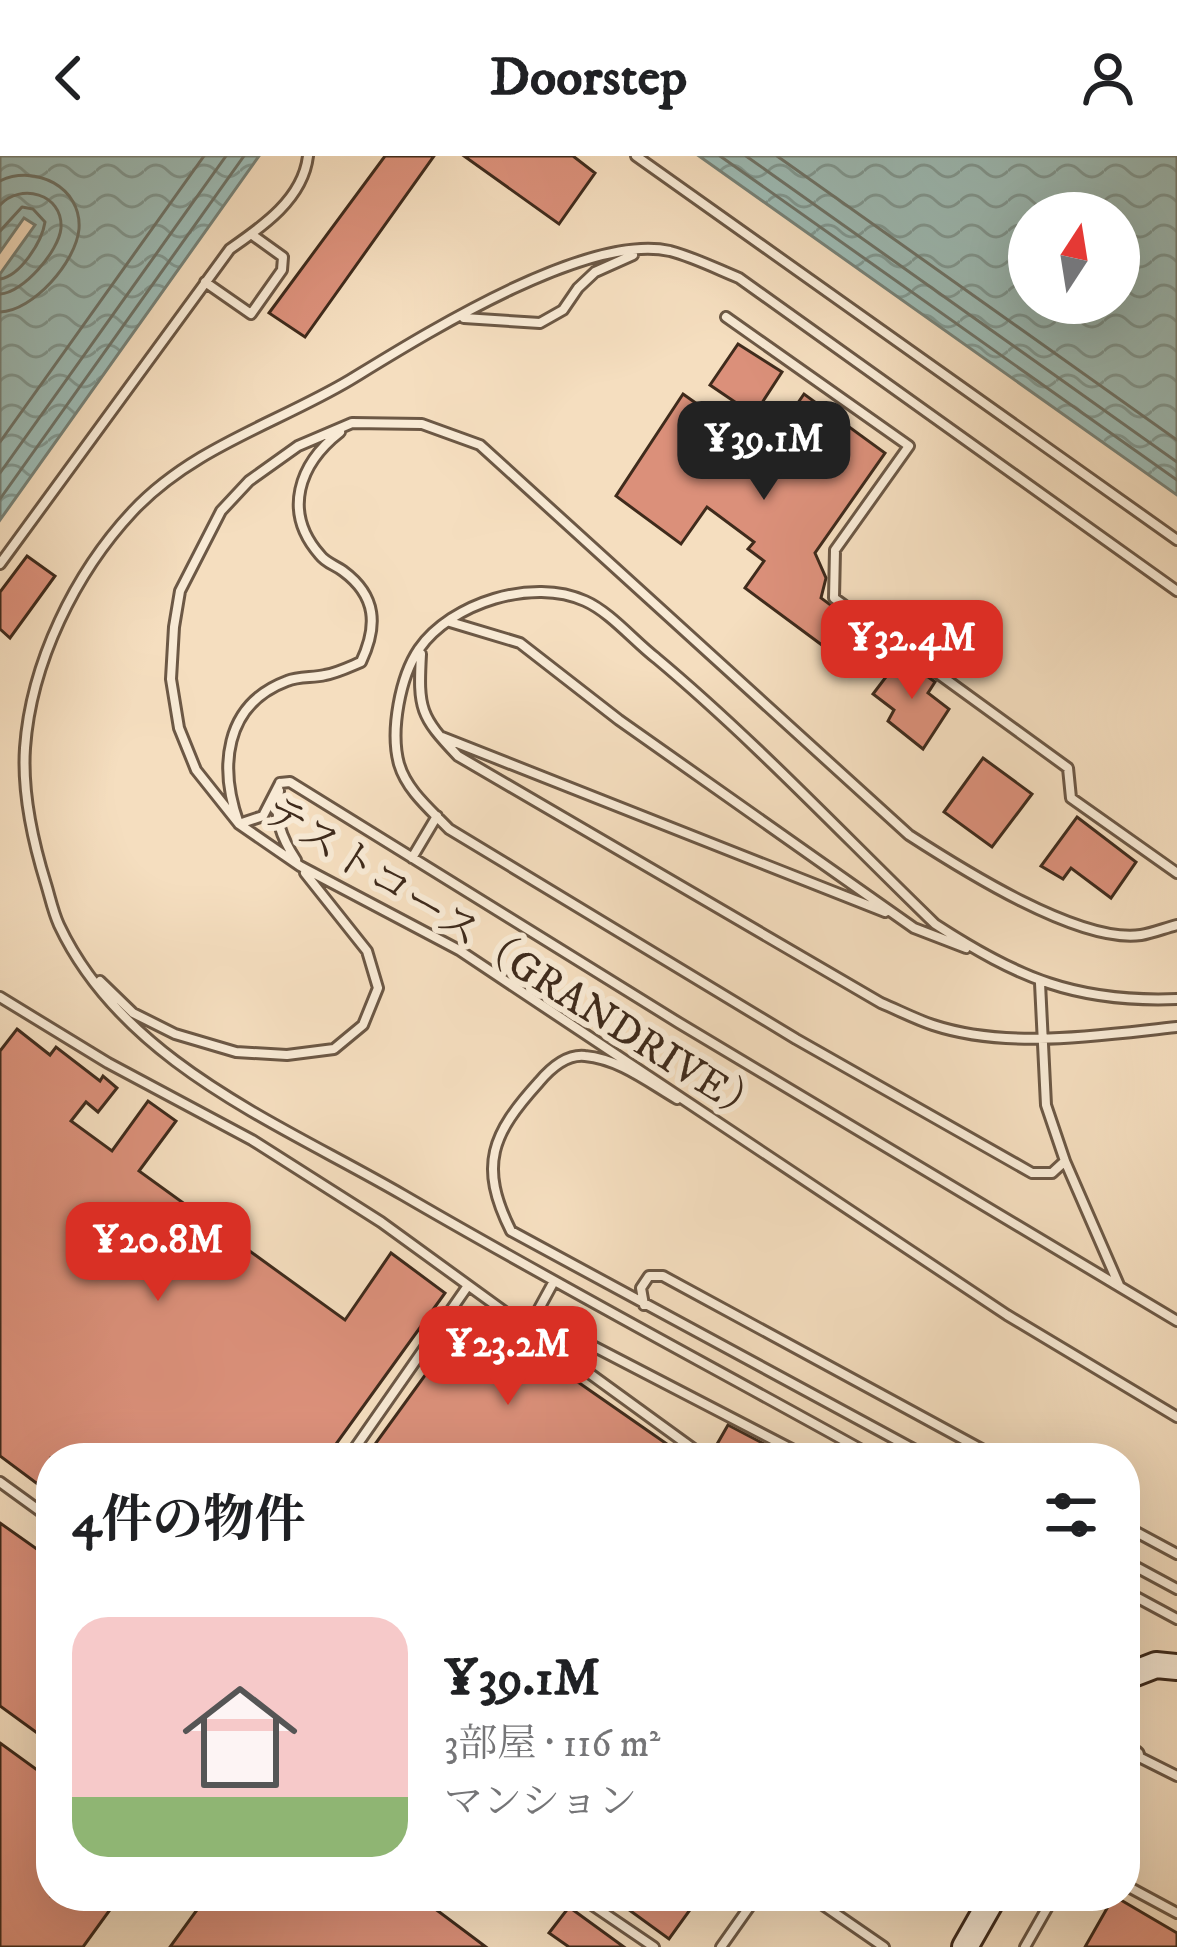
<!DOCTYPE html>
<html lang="ja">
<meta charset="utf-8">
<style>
body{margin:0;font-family:"IM FELL DW Pica","Noto Serif JP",serif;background:#f2f2f2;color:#202124;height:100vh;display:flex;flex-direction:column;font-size:45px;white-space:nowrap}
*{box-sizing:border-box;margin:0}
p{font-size:39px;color:#757577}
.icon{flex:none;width:66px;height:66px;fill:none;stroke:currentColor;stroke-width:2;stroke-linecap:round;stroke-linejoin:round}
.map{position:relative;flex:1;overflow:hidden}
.side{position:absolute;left:36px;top:1287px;width:1104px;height:468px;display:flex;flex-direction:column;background:#fff;border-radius:48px;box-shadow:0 12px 48px #0002}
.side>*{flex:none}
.needle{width:78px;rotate:12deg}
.controls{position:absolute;left:1008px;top:36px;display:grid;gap:24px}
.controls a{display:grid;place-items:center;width:132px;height:132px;border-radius:50%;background:#fff;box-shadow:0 12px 48px #0002;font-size:60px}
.price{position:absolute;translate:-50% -102px;padding:0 27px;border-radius:24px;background:#d93025;color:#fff;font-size:39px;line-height:78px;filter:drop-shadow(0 3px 6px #0008)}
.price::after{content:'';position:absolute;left:50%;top:72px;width:36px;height:27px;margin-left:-18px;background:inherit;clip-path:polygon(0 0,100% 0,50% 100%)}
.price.active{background:#222;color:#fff}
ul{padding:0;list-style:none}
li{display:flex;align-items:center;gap:36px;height:300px;padding:0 36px}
li span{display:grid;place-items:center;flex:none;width:336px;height:240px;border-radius:36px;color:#555}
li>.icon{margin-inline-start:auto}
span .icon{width:144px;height:144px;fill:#fffc;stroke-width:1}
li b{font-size:51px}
h2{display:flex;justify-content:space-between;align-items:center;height:144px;padding:0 36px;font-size:51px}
header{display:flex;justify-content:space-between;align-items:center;height:156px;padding:0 36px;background:#fff;font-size:54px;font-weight:700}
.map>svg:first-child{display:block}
.water{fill:url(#water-waves);stroke:#778278;stroke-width:3;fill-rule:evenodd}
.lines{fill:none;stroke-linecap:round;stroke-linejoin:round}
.shore{stroke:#6e7469;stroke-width:3}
.building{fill:#db907a;stroke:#3f2b1c;stroke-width:3}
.lane-casing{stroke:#6c5845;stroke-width:14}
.street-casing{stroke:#6c5845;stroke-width:22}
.secondary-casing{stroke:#3f2b1c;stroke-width:30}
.lane{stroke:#f8ead5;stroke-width:8}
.street{stroke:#f8ead5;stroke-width:16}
.secondary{stroke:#f8ead5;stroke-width:24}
.labels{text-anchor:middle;stroke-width:12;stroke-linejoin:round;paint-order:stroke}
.street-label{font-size:42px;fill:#3f2b1c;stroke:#f8ead5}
</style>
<header><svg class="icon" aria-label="back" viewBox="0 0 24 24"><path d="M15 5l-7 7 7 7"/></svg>Doorstep<svg class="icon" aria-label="person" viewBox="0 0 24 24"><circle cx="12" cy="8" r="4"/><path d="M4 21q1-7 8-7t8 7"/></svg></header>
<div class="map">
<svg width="1177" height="1791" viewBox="0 0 1177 1791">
<defs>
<pattern id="water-waves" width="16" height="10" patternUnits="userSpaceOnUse" patternTransform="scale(3)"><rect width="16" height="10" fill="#9dbcb6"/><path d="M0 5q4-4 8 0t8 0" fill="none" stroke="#819993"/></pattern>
</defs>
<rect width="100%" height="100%" fill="#f5debf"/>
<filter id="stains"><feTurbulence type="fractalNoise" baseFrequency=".00167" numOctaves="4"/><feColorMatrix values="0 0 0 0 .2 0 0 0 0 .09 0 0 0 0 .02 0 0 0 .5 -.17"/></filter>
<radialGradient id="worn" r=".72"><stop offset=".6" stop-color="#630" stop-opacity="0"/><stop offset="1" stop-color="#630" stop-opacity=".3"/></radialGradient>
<path class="water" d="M0,0H259L0,364V118L35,69L24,62L0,96Z
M699,0H1177V339ZM1029,57H1119V147H1029Z"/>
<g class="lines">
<path class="shore" d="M720,0L1177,324
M746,0L1177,306
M777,0L1177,284
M0,25C35,8 82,31 79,73C76,106 33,155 0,156
M0,49C20,27 63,37 61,72C59,95 23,137 0,138
M0,75L22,51L33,53L45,66C42,86 20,120 0,123
M0,286L204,0
M0,317L226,0
M0,343L244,0"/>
</g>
<path class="building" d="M385,0H434L305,181L269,157Z
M464,0H573L595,17L559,68Z
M738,188L782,216L754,259L710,229Z
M683,238L755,289L766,273L775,280L804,238L885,297L815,397L826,422L821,442L878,484L857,515L745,432L764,405L748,393L754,386L707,351L681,388L616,340Z
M27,400L55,420L10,482L0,473V436Z
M901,501L935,526L928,537L949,553L923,593L888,565L894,554L873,538Z
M983,602L1032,638L992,691L944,656Z
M1077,661L1136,706L1111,742L1071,712L1063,723L1041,710Z
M17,873L50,899L56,891L100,925L103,920L117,932L98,956L86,946L71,965L112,995L148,945L176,965L139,1015L345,1164L391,1097L445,1137L326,1302H51V1338L0,1300V895Z
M473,1153L687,1302H365Z
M728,1269L791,1302H739L716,1290Z
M0,1367L51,1403V1587L0,1550Z
M0,1587L51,1624V1740H120L83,1791H0Z
M207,1740H418L486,1791H170Z
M610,1740H700L669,1783Z
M1114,1740L1177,1777V1791H1085Z
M569,1751L624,1791H569L549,1777Z"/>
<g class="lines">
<g class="lane-casing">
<path id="lane" d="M636,0L1177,384
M205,126L251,158L282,114L283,101L251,78
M726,161L909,290L835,394L834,442L1068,612L1071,642L1177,717
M464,162L540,167L563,154L578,132L595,116L633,99
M0,408L230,93C262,71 303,43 308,0
M450,466L520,487L619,564L914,772L966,792
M421,498C418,553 420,560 458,600L881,847C898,854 915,863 933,869C1009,894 1100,879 1177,871
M442,581L885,756
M280,627L290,626L679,867L1177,1165
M280,627L263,660L239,668C219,613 223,549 287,525C299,520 313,522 325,519C337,517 349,511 361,506C378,470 377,440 343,415C335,409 326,407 320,399C282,356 299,308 340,276
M279,635C274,663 281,681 296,704
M412,702L437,660
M1177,769C1165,772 1153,777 1141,779C1079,788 960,712 909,679L480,289L422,268L352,267L298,290L249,325L221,355L180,435L174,471L171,523L179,572L196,614L239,668L300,710L459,794L1007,1159L1177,1261
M100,825L133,857L175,878L236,896L287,899L334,893L363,869L378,832L367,795L305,717
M1040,827L1046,949L1065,1005L1119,1129
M0,841L108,907L252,984L381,1066L706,1302
M677,943C648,926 619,903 585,900C567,898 550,913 539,926C492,978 478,1009 511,1075L930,1302
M1065,1005L1052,1017H1032L796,883L449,673C431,654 407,635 399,608C390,575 400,521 419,493C451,447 533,421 585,445C610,456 634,485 656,502C754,584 843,679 935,768C1018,822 1076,847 1177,843
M553,1127L535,1160L809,1302
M644,1149L641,1132L649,1120H663L998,1302
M348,1302L467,1131
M876,1302C718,1214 559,1130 403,1039C279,967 124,907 59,769C53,756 50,741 46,728C33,686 22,637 25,592C31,507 75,417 133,355C193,291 278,267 350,224C422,180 587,76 670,95C693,101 717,113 739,122L1177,435
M0,1326L51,1363
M1125,1370L1177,1398
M1125,1405L1177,1433
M1125,1435L1177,1463
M1125,1616L1135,1599L1177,1620
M1125,1729L1177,1757
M579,1740L654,1791
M810,1740L884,1791
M721,1791L757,1740
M1025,1791L1054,1740"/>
</g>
<g class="street-casing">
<path id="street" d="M1125,1592L1135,1599"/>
</g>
<g class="secondary-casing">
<path id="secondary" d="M1125,1521L1156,1509L1177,1511
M965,1791L994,1740"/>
</g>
<use href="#lane" class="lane"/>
<use href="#street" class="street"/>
<use href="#secondary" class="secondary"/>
</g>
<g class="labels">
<g class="street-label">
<text transform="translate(515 803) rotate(32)" y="15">テストコース（GRANDRIVE）</text>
</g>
</g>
<rect width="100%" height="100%" filter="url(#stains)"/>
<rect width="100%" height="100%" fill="url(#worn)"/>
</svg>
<div class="controls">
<a><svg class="needle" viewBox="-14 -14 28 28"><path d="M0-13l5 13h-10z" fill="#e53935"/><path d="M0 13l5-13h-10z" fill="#757577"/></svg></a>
</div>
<b class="price active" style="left:764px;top:347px">¥39.1M</b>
<b class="price" style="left:912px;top:546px">¥32.4M</b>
<b class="price" style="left:158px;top:1148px">¥20.8M</b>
<b class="price" style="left:508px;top:1252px">¥23.2M</b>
<section class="side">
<h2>4件の物件<svg class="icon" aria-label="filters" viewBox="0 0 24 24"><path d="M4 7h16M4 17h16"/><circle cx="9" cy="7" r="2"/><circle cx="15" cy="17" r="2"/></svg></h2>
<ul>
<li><span style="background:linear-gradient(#f6c9c9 75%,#8fb573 0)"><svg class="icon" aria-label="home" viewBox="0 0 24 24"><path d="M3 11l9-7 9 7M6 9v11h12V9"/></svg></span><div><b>¥39.1M</b><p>3部屋 · 116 m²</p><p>マンション</p></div></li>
</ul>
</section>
</div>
